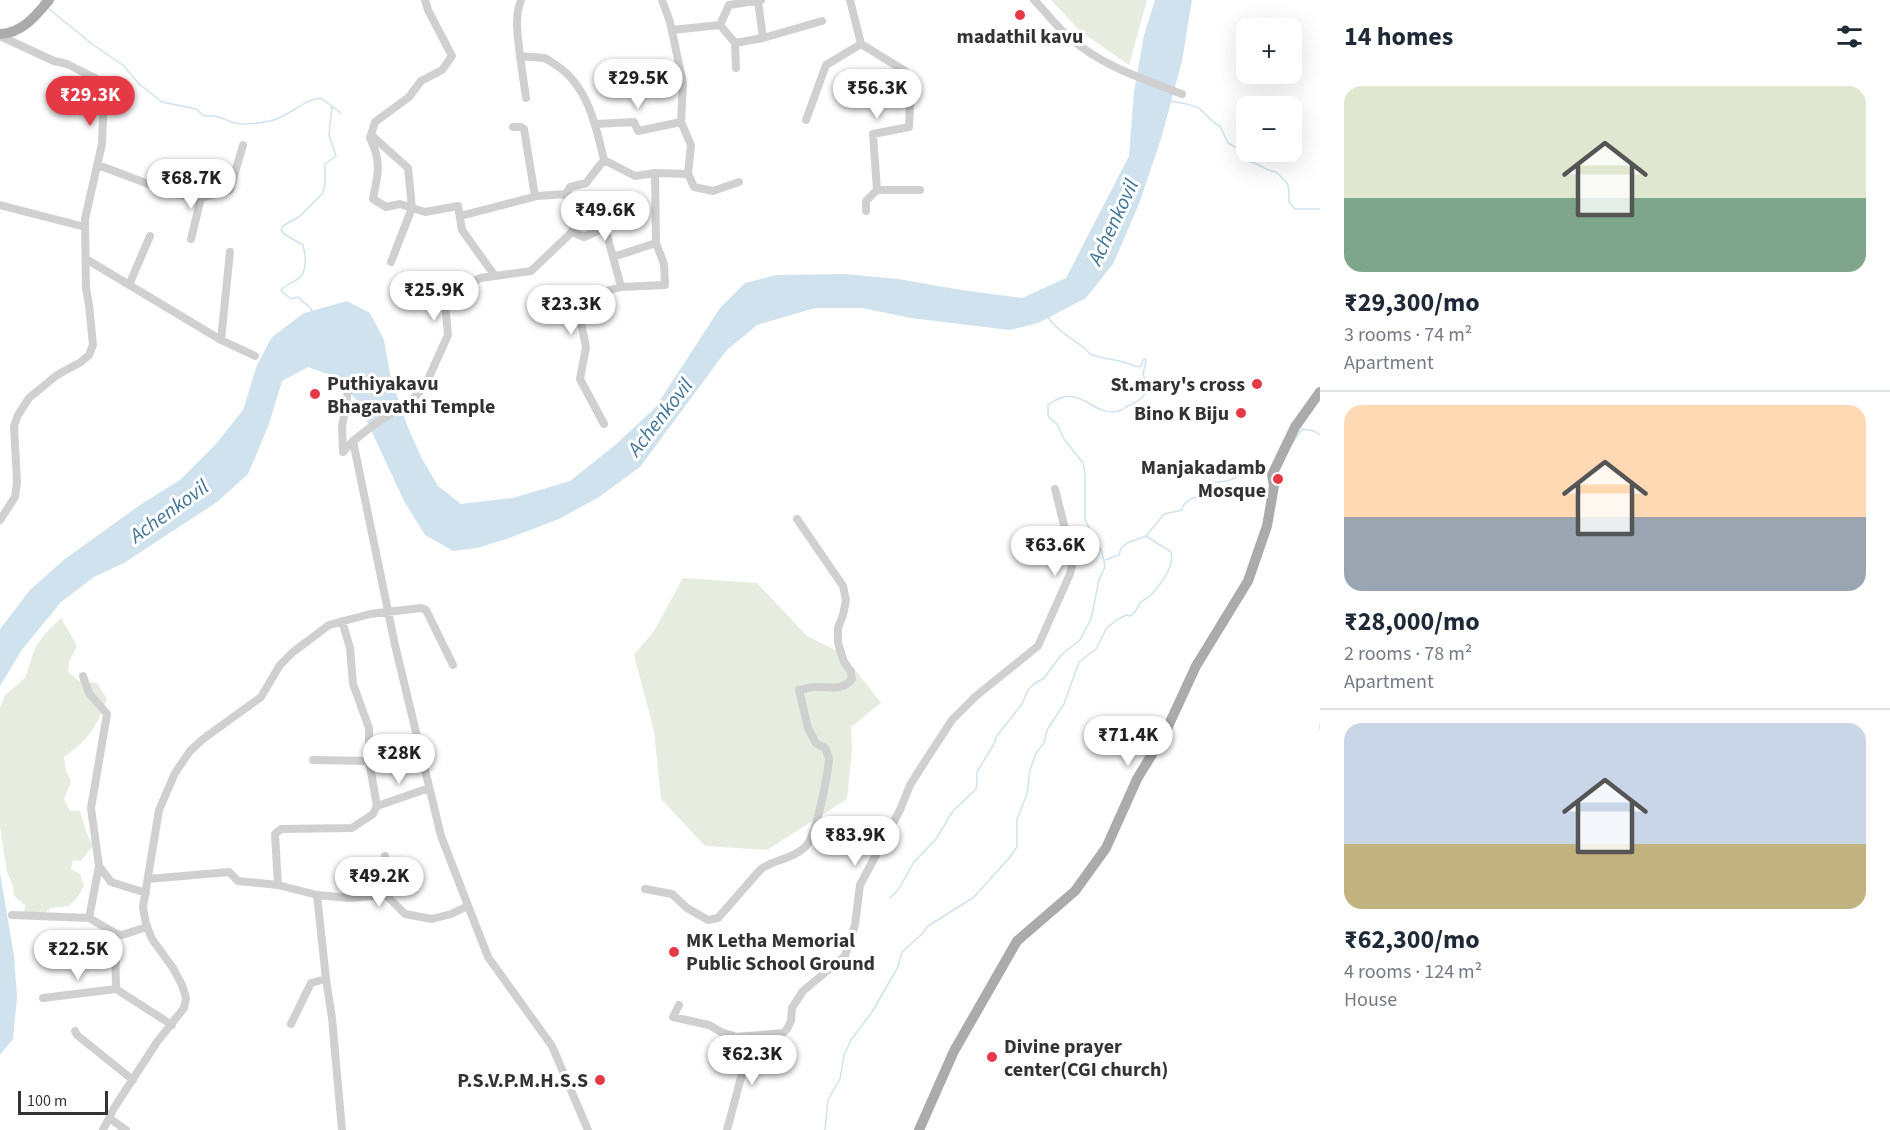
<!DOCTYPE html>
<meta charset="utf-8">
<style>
body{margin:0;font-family:"Source Sans 3",sans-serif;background:#f6f6f7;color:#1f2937;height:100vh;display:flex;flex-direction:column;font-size:22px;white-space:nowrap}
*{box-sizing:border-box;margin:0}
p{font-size:20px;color:#747a83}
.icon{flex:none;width:33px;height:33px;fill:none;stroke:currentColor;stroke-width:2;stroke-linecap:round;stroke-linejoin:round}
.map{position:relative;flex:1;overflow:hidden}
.side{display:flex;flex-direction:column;background:#fff;width:570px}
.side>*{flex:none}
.controls{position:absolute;left:1236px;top:18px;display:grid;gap:12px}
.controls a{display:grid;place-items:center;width:66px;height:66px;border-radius:12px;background:#fff;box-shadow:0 6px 24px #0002;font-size:30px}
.scale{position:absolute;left:18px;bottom:15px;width:90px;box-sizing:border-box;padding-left:6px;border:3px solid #333;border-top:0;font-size:16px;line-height:21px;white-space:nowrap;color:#333;-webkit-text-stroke:4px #fff;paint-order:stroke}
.price{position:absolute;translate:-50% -51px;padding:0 14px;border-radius:21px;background:#fff;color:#222;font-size:20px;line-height:39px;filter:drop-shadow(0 2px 3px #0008)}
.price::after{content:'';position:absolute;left:50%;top:36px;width:18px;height:14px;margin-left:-9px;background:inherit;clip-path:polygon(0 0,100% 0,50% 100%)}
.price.on{background:#e63946;color:#fff}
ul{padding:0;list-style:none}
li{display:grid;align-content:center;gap:12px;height:318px;padding:0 24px}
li+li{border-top:2px solid #e0e1e3}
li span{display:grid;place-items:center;height:186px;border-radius:18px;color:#555}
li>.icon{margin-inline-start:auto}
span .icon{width:108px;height:108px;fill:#fffc;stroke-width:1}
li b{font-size:26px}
h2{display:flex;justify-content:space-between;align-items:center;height:72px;padding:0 24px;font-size:26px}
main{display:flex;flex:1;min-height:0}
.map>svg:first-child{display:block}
.green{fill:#e6ecdf}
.water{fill:#cfe2ee}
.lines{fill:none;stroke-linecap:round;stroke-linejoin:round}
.stream{stroke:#cfe2ee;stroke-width:1.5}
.minor{stroke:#d0d0d0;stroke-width:8}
.major{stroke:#ababab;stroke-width:10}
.poi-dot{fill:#e63946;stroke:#fff;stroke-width:2}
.labels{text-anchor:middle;stroke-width:6;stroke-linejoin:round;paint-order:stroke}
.poi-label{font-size:20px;font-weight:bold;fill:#333;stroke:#fff;text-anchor:end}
.water-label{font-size:21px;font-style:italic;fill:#3f7597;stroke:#fff}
</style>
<main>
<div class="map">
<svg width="1320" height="1130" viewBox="0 0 1320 1130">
<rect width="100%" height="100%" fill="#fff"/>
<path class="green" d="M1051,0H1147L1129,65L1080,31Z
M683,578L757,583L807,636L843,654L881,703L851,727L852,750L847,799L767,850L705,846L661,799L654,731L634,655L654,631Z
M61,618L77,646L69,662L68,672L79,681L97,683L107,699C96,728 89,739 64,757L66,771L71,781L64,799L70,811H80L86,831L93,846L81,861L73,860L71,869L80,874L84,886L78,897L69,906L51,908L36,920L24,915L25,905L14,896L13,886L7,872L0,828V708L5,695L25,678L35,648L44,635Z"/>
<path class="water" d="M1155,0H1192L1182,61L1161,139L1139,204L1113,264L1086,298L1038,323L1010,330L911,318L862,308H815L757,325L726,351L640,467L599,497L559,519L512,537L477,548L453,551L425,535L404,501L358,402L336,377L308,367L282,381L269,424L248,474L217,502L124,563L94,577L61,602L21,651L0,686V629L30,590L65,559L137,507L180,480L215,445L243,410L257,365L272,337L304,313L347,301L370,313L384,340L391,379L407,425L421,457L438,486L461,504L513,498L570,481L614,446L655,408L720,308L745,283L777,275L845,274L898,279L961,290L1022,298L1066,278L1129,156L1134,92L1144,35Z
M0,873L14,956L17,997L13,1039L0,1055Z"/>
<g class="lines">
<path class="stream" d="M40,0L41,1
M49,9L92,44L124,66L139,84L162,102L196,109L204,116C221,114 227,123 241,124C250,124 260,123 269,121C289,118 301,100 321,98L341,113
M1171,101C1181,104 1192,103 1201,110C1208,116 1211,122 1220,126L1228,143L1237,148L1238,156L1242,158H1247L1249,162C1258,162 1264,171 1276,172C1290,185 1289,183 1289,202L1295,209H1320
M312,311C310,305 302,302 298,297L291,299L281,291C284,285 290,284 296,280C308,274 306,256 303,245L284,234L281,230L283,226L300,216L323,193L325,184V164L336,156L329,135L332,106
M1047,316C1057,331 1070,337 1083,347C1086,349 1088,352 1090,354C1098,358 1118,360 1127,363C1134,365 1134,368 1141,366L1143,360
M1292,444L1302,429L1314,431L1320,435
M1105,560L1119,555L1121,548L1127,543L1146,536L1164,514L1182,510C1182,504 1191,498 1197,497C1209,473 1223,488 1238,476C1242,474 1245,468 1248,465L1254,468L1262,466L1268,473
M1320,723V730
M890,898L898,890L914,862L936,839L953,811L976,789L977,784V772L995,742L996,737L1022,704L1028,690L1034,684L1044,678L1061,655L1080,640L1091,619L1099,580L1105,567L1102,552L1085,520V474L1083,463L1064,439L1057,424L1050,418L1048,415V405C1079,382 1088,412 1113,412C1120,412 1124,408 1130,405C1139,401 1145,397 1148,387L1143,374L1146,360L1144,359
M825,1130L828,1100L840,1079L844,1055L851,1040L872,1012L898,967L902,952L921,935L928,926L974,897L1010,857L1017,847V819L1027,794L1030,770L1036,753L1044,743L1047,730L1064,704L1079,662L1096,649L1106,629L1115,621L1126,615L1130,616C1137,612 1137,606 1142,601C1145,599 1148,598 1151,595C1160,585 1175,566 1171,552L1146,536"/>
<path class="minor" d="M662,0L670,22L683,83L681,122L691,145L688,174
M1034,0C1046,12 1057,27 1070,38C1102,66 1143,79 1182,94
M758,1L763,38L822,21
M720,25L735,43L763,38
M672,30L720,25L729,5L761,0
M0,36L54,61L67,64L95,78L104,91L102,144L85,219L86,288L89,305L93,345L89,355L81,362L57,375L29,398L18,415L14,426L17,482L15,497L0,520
M735,43L736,68
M861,44L905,71L910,103L909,127L873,134L877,190L866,201V211
M520,56L526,98
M806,120L826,65L861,44L850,0
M596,124L634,122L638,131L681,122
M513,127H521L524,129L535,196
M371,135L408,168L412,208L391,262
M604,160L635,176L655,173L656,243L613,257L605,228
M98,165L175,194L201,198L230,190L243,145
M655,173L688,174L694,187L713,191L739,182
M877,190H920
M0,205L85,227
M460,216L537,196L566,194L570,187L586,183L604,160C596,126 588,86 556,65C552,63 548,59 544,58C536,57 528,57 520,56C518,37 514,18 521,0
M572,232L584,237L637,214
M191,239L201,198
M613,257L621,287L665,285L664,264L656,243
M86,259L221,340L230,252
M495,276L531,271L572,232L575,224L566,194
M129,285L150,236
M221,340L255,356
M348,391L342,427L343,452L353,441L371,427L414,398L425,386L448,335L445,302L446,298L480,278L495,276L462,230L458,206L425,212L400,204L386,207L373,199C378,173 382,163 370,138L375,122L409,97L421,81L442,70L452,56L428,10L425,0
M604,424L580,379L586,347L576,299L621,287
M353,441L395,645L441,836L488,957L552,1046L588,1130
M83,676L89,693L107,714L91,808L99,866
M313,760L369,761V728L353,684L350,648L342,621
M377,806L429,788
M385,856L387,896
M148,879L229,872L238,881L278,885L275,834L281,829L352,828L373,814L377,806L369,761
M278,885L317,895L348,898L386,895L405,914L432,919L451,914L468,906
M645,889L672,894L687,908L708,920L718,918L760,870C773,859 792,860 805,847C816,838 828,774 829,758L825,748L816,743L808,728L799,690C804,689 809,687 814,687C829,686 842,692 852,679L851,672L844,662L838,643V628L843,615L846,600L843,586L797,519
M12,915L89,918L115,933
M89,918L99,866L111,882L146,893
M147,927L122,935L115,933L116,989L172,1025
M326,979L332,1018L342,1130
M43,998L116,989
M679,1005L673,1017L709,1025L721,1032L737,1037L783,1033L787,1029L791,1021L792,1008L803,991L845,956L855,925L860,885L900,810L910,785L924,763L952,720L976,696L1038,646L1070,574L1073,561L1055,489
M291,1024L311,983L326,979L317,895
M75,1031L77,1035L133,1080
M109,1118L126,1130
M103,1130L114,1108L157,1042L184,1008L186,998L182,985L173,968L152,939L146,924L143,907L159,810L175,773L190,751L203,739L261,697L280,665L293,652L329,625L370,614L421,608L426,610L453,665
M727,1130L752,1036"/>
<path class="major" d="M0,34C22,33 35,17 49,0
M919,1130L954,1051L1017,941L1075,891L1106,848L1137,779L1165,733L1196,666L1248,581L1267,526L1274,486L1272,475L1295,427L1320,392"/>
</g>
<g class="poi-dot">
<circle cx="1020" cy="15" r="6"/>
<circle cx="1257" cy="384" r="6"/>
<circle cx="315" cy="394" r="6"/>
<circle cx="1241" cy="413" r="6"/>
<circle cx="1278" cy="479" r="6"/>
<circle cx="674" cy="952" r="6"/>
<circle cx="992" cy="1057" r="6"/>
<circle cx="600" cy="1080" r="6"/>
</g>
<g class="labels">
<g class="poi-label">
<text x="1020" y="43" text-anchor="middle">madathil kavu</text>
<text x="327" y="390" text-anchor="start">Puthiyakavu<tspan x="327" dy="23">Bhagavathi Temple</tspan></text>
<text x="1245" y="391">St.mary's cross</text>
<text x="1229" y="420">Bino K Biju</text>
<text x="1266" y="474">Manjakadamb<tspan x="1266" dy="23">Mosque</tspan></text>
<text x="686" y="947" text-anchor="start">MK Letha Memorial<tspan x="686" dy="23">Public School Ground</tspan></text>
<text x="1004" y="1053" text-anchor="start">Divine prayer<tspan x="1004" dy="23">center(CGI church)</tspan></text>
<text x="588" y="1087">P.S.V.P.M.H.S.S</text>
</g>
<g class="water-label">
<text transform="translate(1113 222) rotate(-65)" y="7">Achenkovil</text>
<text transform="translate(660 417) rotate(-52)" y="7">Achenkovil</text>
<text transform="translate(169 511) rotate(-36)" y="7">Achenkovil</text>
</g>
</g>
</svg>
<div class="controls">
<a>+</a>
<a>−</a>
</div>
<div class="scale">100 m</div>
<b class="price" style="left:638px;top:110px">₹29.5K</b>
<b class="price" style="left:877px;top:120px">₹56.3K</b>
<b class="price on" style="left:90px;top:127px">₹29.3K</b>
<b class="price" style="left:191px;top:210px">₹68.7K</b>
<b class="price" style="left:605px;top:242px">₹49.6K</b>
<b class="price" style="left:434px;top:322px">₹25.9K</b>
<b class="price" style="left:571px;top:336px">₹23.3K</b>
<b class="price" style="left:1055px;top:577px">₹63.6K</b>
<b class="price" style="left:1128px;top:767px">₹71.4K</b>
<b class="price" style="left:399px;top:785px">₹28K</b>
<b class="price" style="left:855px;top:867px">₹83.9K</b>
<b class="price" style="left:379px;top:908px">₹49.2K</b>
<b class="price" style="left:78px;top:981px">₹22.5K</b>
<b class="price" style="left:752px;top:1086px">₹62.3K</b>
</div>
<section class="side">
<h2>14 homes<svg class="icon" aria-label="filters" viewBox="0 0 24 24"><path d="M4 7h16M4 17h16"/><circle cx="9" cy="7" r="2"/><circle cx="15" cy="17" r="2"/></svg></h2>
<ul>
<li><span style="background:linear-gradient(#dfe7d0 60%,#7fa58c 0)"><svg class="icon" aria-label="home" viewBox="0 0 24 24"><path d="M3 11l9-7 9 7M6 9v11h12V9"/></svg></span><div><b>₹29,300/mo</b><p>3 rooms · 74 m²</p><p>Apartment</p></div></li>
<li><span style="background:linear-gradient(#ffd9b3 60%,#9aa5b1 0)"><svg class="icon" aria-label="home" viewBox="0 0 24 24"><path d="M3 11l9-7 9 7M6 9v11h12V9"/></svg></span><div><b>₹28,000/mo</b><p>2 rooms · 78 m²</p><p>Apartment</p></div></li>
<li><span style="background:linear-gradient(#c9d6e8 65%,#c2b280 0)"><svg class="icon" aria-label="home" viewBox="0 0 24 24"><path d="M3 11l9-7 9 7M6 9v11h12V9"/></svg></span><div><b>₹62,300/mo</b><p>4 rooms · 124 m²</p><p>House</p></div></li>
</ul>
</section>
</main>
